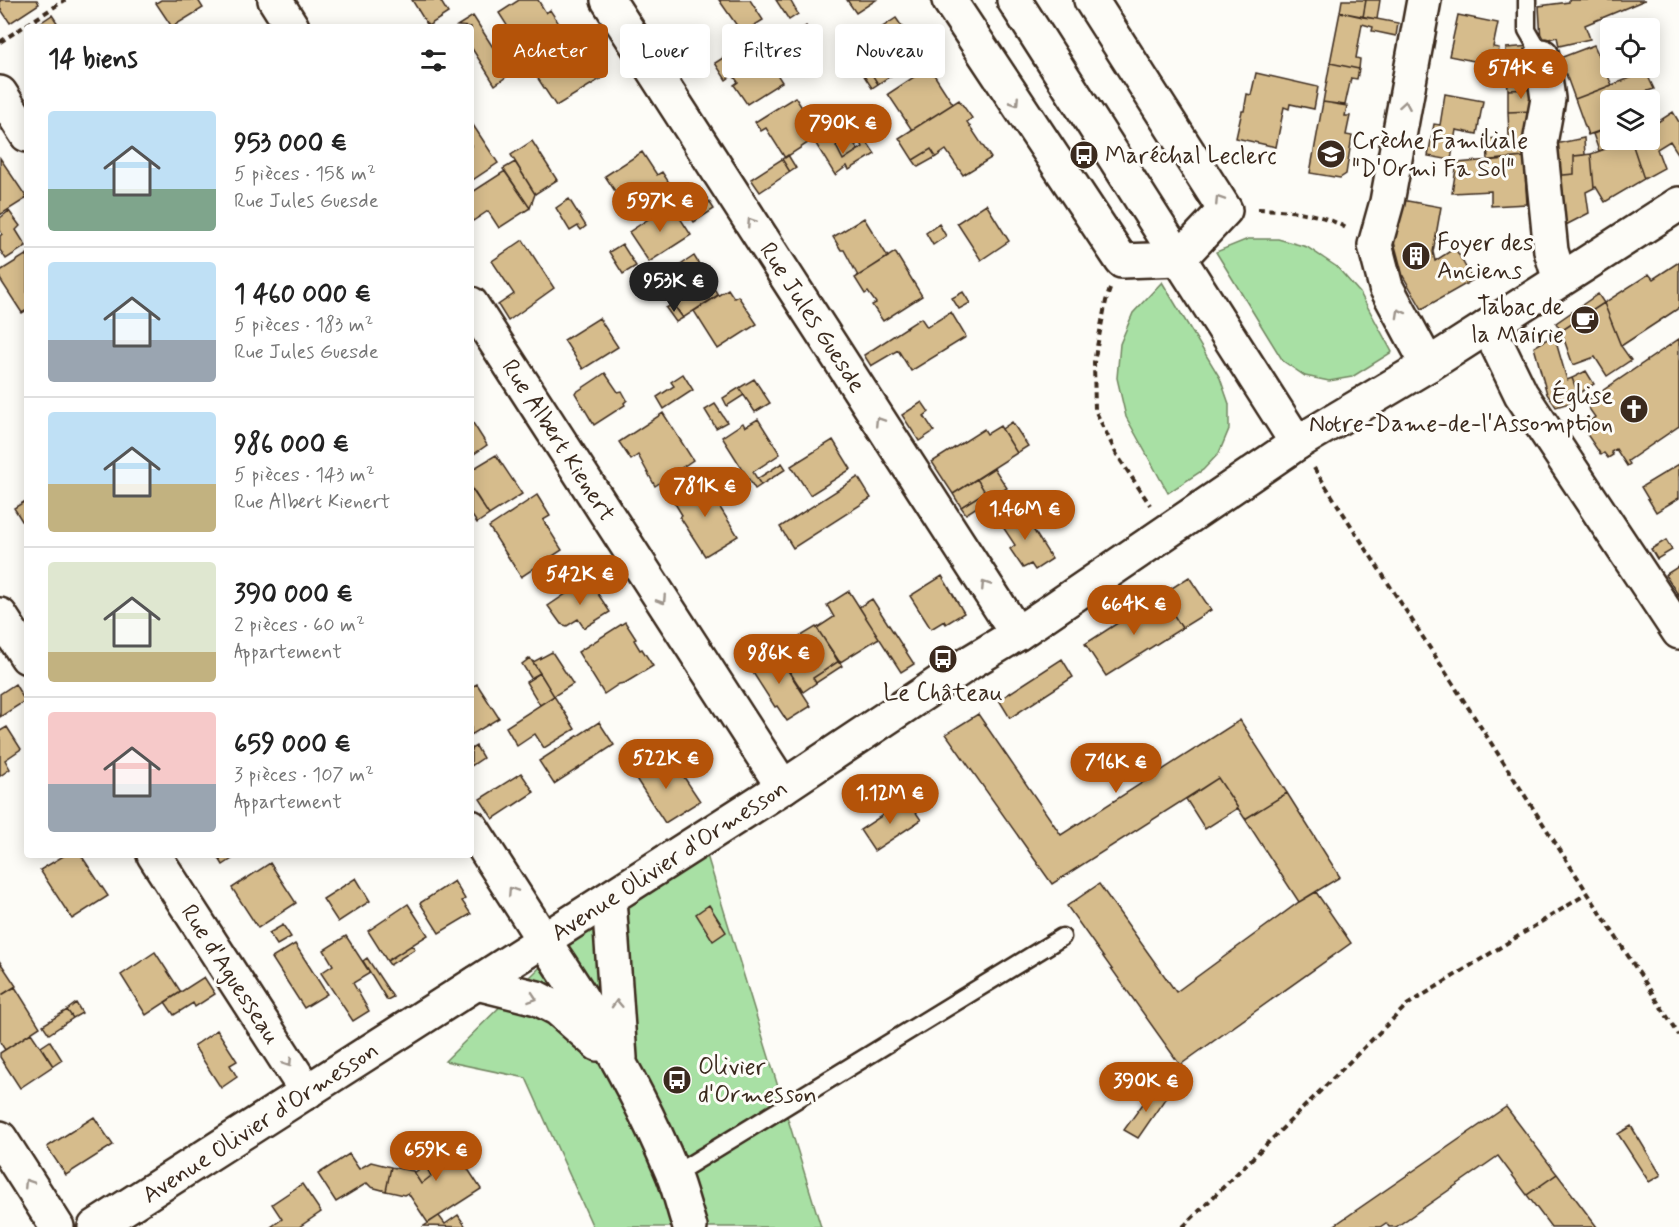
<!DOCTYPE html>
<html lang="fr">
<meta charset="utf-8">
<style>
body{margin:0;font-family:Mynerve,sans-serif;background:#f2f2f2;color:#222;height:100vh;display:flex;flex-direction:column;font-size:22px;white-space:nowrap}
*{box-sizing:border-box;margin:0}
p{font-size:20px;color:#767676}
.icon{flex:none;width:33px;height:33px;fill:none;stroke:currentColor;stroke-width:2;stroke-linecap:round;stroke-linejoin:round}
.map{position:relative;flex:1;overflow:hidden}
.panel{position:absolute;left:24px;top:24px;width:450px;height:834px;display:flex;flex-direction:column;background:#fff;border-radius:6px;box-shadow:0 3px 15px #0003}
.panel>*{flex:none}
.banner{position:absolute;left:492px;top:24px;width:570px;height:54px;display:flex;gap:12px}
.tools{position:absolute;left:1600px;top:18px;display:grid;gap:12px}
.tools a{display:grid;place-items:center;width:60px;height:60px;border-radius:6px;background:#fff;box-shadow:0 3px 15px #0003;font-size:30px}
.price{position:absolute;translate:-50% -51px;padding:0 14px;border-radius:21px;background:#b45309;color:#fff;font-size:20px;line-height:39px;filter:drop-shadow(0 2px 3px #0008)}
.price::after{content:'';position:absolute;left:50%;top:36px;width:18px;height:14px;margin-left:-9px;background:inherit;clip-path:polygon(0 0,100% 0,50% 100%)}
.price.active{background:#222;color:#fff}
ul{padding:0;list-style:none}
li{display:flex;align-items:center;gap:18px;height:150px;padding:0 24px}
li+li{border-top:2px solid #e0e0e0}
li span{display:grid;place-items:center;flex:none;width:168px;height:120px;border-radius:6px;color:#555}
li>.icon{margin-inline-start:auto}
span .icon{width:72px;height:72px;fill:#fffc;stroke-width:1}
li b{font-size:26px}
h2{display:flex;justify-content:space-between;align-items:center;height:72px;padding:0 24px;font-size:26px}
.pill{padding:0 21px;border-radius:6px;background:#fff;box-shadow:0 3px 15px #0003;font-size:21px;line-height:54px}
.pill.active{background:#b45309;color:#fff}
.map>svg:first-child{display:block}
.green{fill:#a8e0a4;stroke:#728561;stroke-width:1.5}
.building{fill:#d6bc8c;stroke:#3b2a1e;stroke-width:1.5}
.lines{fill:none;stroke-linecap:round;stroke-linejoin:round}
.service-casing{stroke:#3b2a1e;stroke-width:21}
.minor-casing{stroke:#3b2a1e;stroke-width:38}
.tertiary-casing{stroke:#3b2a1e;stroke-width:38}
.secondary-casing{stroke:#3b2a1e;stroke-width:38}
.path{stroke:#3b2a1e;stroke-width:4;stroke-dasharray:6 4.5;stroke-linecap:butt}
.service{stroke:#fdfcf7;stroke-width:16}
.minor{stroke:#fdfcf7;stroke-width:33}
.tertiary{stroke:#fdfcf7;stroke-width:33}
.secondary{stroke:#fdfcf7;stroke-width:33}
.oneway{stroke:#9c938a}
.labels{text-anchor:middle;stroke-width:6;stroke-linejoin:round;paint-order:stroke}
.poi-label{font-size:24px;fill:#3b2a1e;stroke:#fdfcf7;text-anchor:start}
.street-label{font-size:24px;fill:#3b2a1e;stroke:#fdfcf7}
</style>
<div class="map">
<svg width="1679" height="1227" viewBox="0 0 1679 1227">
<rect width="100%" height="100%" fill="#fdfcf7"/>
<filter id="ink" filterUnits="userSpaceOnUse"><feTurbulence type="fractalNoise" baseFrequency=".0167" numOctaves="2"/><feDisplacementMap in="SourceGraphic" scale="12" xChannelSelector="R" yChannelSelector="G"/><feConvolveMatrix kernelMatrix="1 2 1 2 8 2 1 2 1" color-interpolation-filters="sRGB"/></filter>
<g filter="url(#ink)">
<path class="green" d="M1248,239H1278L1307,247L1337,267L1360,293L1392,352L1352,377L1329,381L1305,376L1283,361L1216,252Z
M1162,282L1220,378L1229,404V429L1219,453L1203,470L1168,493L1126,417L1117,378L1120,344L1133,313Z
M702,839L821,1227H593L526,1078L445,1061L609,899Z"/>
<path class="building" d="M0,0H37L39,4L10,23L0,8Z
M161,0H198L203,8L172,27L156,3Z
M412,0H440L448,13L428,26Z
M519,0H538L546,13L550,10L562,28L524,52L499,13Z
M719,0H750L763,20L742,33Z
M776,0H790L798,14L789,20Z
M847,0H876L856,13Z
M1342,0H1366L1363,17L1340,12Z
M1366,0H1380L1377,19L1363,17Z
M1569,0H1645L1585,25L1590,39L1559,46L1557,37L1541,41L1539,6L1569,2Z
M1340,12L1398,23L1396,36L1372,31L1373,27L1362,24L1356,58L1360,59L1359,69L1330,63Z
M52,15L60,27H34Z
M1458,15L1498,23L1493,47L1499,48L1497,59L1490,58L1489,64L1449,56Z
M473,16L510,74L495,85L471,47V27L457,26Z
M896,18L907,34L904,37L919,58L878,84L854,46Z
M806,26L821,49L811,56L797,32Z
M754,38L782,82L747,104L734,85L738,82L733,75L726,80L715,63Z
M576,39L602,78L556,106L531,68Z
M1594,45L1612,85L1575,99L1560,58Z
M854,46L878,84L872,88L857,65L854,67L844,52Z
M1531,46L1533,64L1506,65V48Z
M1330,63L1359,69L1357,79L1351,78L1345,105L1323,102Z
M1533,64L1536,89L1508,90L1506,65Z
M929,67L953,104L912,130L888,94Z
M1646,72L1654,89L1638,94L1640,100H1611V127L1588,135L1575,99Z
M1256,73L1318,87L1314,109L1290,104L1289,109L1284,107L1276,147L1236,138L1242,111H1244L1247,94L1251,95Z
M1536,89L1534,111L1508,112V90Z
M1445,94L1483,101L1477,134L1456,130L1451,160L1428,156L1434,124L1440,125Z
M795,97L820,135L785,158L766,128L761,131L755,122Z
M959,100L972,118L967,122L991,158L963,175L946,150L936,157L931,149L913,160L899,138Z
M1323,102L1347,106L1345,116H1350L1346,135L1352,136L1346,174L1340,178L1310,173Z
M1534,111L1533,136L1523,137L1524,157L1488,161L1487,139L1509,137L1508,112Z
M1673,112L1679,122V155L1670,141L1657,149L1664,168L1644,179L1631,140H1650V127Z
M473,125L498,163L471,181V127Z
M1611,127V140H1629L1599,151L1593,134Z
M829,135L834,142L839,139L841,142L836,146L843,160L863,147L860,141L865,139L875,154L849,170L847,166L835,175L816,144Z
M850,136L858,150L843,160L836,146Z
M1584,138L1585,155L1574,156V174L1553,176L1550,145Z
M1631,140L1644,179L1605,202L1596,187L1594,188L1591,154Z
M532,141L557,180L535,194L511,155Z
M931,149L936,157L918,167L913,160Z
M642,152L657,175L662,172L672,187L630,214L605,176Z
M1591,154L1594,188L1586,192L1589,213L1560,228L1553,176L1574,174V156Z
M788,155L796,168L790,172L782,159Z
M1524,157L1527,204L1491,206V191L1452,193L1457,163Z
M0,158L27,198L0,215Z
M782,159L790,172L760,192L751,179Z
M515,162L535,194L530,208L503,169Z
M505,171L530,208L499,228L488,211L473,221L471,218V193Z
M705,195L714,209L694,222L685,208Z
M569,199L586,226L581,230L578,226L570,231L556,208Z
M1402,200L1441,207L1433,252L1435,261L1455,248L1473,280L1422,309L1403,276L1394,242Z
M671,204L691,235L649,262L629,232Z
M986,204L1009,241L981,260L957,223Z
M9,211L20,226L16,230L26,246L6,259L0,250V236L2,234L0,230V218Z
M864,218L888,257L858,276L844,250H841L833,237Z
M939,224L946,236L933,245L926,233Z
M523,240L554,288L508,321L498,305L514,294L492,261Z
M622,244L636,266L623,274L609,252Z
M895,252L922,296L883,321L872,305L876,303L868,292L865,294L855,278Z
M27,254V310L22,313L0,279V271Z
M694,256L718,295L683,318L658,280Z
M1679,262V308L1621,346L1604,303L1649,274L1653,279Z
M728,289L734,298L738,296L757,324L718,349L694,311Z
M963,292L970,303L959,309L952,298Z
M1598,294L1604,303L1561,331L1556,323Z
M1604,303L1621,346L1631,360L1607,376L1595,357L1573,365L1561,331Z
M673,304L683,318L676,322L666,308Z
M951,312L966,337L911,371L898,350L871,366L864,355L921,318L927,327Z
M599,318L618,347L583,369L564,340Z
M1554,335L1567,380L1572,378L1578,394L1573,396V402L1556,407L1547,394L1534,347Z
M1679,339V426L1628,461L1630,464L1627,466L1616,449L1611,452L1613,455L1608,458L1604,453L1601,455L1584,430L1587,428L1584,424L1586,423L1584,419L1588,417L1591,420L1595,417L1583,400L1586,398L1587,401Z
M1586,371L1594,384L1578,394L1572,378Z
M605,373L618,392L622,391L627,400L624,403L625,405L594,425L575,393Z
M683,374L693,390L664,409L657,397L674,386L671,382Z
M754,379L770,403L755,412L739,388Z
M739,388L744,395L727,406L723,398Z
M922,402L929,412L924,416L934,431L919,441L902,415Z
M715,404L727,422L716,428L705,410Z
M663,413L693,460L655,486L638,455L631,460L619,442Z
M758,419L780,454L753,472L761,485L755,489L722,437L743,423L745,427Z
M471,420L487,445L471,456Z
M1012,422L1028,446L1017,453L1002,429Z
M1000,426L1017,453L953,494L932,462L984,429L987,434Z
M833,440L851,469L810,495L791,466Z
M496,455L522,494L489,515L471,488V470Z
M782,463L786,469L761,485L757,479Z
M1679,464V498L1656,512L1641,487Z
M994,468L1007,488L966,514L961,507L985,492L977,479Z
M858,477L871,498L793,548L780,527Z
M709,478L718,492L712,495L738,536L705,556L680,517L682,515L674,502Z
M977,479L985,492L961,507L953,494Z
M473,490L489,515L477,523L471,514V491Z
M537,495L550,516L543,520L562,550L521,577L489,527Z
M27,500V529L14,508Z
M1019,507L1052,559L1035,570L1031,564L1023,568L1010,549L1015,545L999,521Z
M1666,540L1672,550L1657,559L1651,549Z
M1679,566V596L1665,575Z
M942,576L964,613L946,624L944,621L931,629L910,596Z
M1189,577L1211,610L1182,628L1161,595Z
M588,579L610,612L584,628L578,619L567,626L561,624L548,606Z
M849,591L879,638L839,663L817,628L834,617L827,605Z
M1161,595L1182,628L1106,676L1085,644Z
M872,599L914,664L901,672L859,607Z
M625,622L636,639L634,640L640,650L642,649L653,666L625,683L619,684L604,694L578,652Z
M816,627L839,661L813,678L816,683L803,692L776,651Z
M768,639L774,649L749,664L743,654Z
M774,649L811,706L787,721L777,706L775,707L748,665Z
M552,652L573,684L554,696L533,662Z
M530,658L540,673L531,678L522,664Z
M1062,659L1073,677L1010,718L999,700Z
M839,661L842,666L816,683L813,678Z
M540,673L554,696L540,705L526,682Z
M15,684L25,701L0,717V694Z
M477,684L499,718L471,735V687Z
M554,696L575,729L544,748L535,734L517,746L506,727Z
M978,714L1061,835L1240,720L1287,793L1245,819L1218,778L1052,884L946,734Z
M599,722L614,745L554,784L539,761Z
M7,727L21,749L5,760L10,769L0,776V731Z
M476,746L483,758L471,766V749Z
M651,759L661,775L676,765L700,801L665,823L631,771Z
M521,773L534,792L493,819L480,799Z
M1218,778L1238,808L1205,829L1186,799Z
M1287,793L1340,877L1299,902L1245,819Z
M907,799L921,820L874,851L860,830Z
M65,855H81L108,896L72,919L40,870Z
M217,855H238L223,865Z
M270,863L296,903L258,928L232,888Z
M356,878L370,901L338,922L323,899Z
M454,881L465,899L462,901L471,914L439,933L420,903Z
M1099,884L1176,992L1299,902L1316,892L1351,943L1180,1065L1067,906Z
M408,904L428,935L387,961L368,931Z
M709,905L726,932L713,941L696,914Z
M283,925L291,937L277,945L269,933Z
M346,936L370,973L353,983L369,1011L353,1021L321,973L333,965L324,950Z
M295,944L327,994L304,1008L272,958Z
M412,945L415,949L390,965L387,961Z
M155,952L181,992L146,1015L121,975Z
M367,958L393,997L387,1000L363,961Z
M0,962L16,986L0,996Z
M204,977L215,994L195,1007L193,1003L174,1015L165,1002Z
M15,987L40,1027L5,1050L0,1042V996Z
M76,1003L82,1013L73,1018L67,1010Z
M67,1010L73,1018L49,1034L43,1025Z
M217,1030L237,1061L230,1065L237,1077L221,1088L194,1046Z
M31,1033L53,1066L20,1088L0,1057V1053Z
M50,1041L62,1060L53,1066L41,1047Z
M1155,1087L1167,1096L1138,1138L1124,1130Z
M1506,1107L1557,1174L1527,1195L1498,1156L1396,1227H1389L1386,1223L1380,1227H1332Z
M94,1117L113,1145L66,1175L47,1147Z
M1631,1126L1661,1175L1649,1182L1618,1134Z
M447,1137L481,1189L428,1223L408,1193L404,1195L386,1191L391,1167L413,1171L421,1184L431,1176L422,1159Z
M349,1154L359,1169L371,1162L391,1167L386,1191L371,1187L367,1183L336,1202L318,1174Z
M425,1165L431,1176L421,1184L414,1173Z
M1557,1174L1597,1227H1551L1527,1195Z
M302,1184L321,1212L299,1227H271L282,1219L272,1204Z
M458,1215L466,1227L424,1226L439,1216L445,1224Z"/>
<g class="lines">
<g class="service-casing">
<path id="service" d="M1527,0V30L1542,56
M673,1175L1062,937"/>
</g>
<g class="minor-casing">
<path id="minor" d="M275,0L292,27
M608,0L1017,634
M949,0L1122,261L1179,259L1225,210L1091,0
M1424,0L1387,202L1375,245L1386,287L1428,365
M1542,56L1548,99L1540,143L1551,251L1560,280
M0,93L27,135
M471,304L783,787
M1488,326L1521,394L1679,632
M0,615L27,657
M471,827L544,941
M154,855L307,1092
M0,1138L57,1227"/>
</g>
<g class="tertiary-casing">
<path id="tertiary" d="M1014,0L1297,443
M609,899L620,1058
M544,941C594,1014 639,1092 673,1174C680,1191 684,1210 690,1227
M477,983L537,998L558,1009L598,1044"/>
</g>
<g class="secondary-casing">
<path id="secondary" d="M95,1227L783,787L969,663L1017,634L1297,443L1428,365L1679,204"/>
</g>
<path class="path" d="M0,42L65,0
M1258,209C1287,210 1320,212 1346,228
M1110,289L1106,301L1094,362L1095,410L1117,455L1150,505
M1314,468L1679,1035
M1183,1227L1407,1005L1588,893"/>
<use href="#service" class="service"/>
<use href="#minor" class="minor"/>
<use href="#tertiary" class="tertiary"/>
<use href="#secondary" class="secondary"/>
</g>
<defs><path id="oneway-chevron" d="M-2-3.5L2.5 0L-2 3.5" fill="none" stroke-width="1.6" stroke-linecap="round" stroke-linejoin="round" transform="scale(1.5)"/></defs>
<g class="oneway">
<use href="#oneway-chevron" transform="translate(1015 102) rotate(57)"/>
<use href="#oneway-chevron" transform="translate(1405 105) rotate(-80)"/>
<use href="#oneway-chevron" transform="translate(1219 200) rotate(-123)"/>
<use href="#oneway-chevron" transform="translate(751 222) rotate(-123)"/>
<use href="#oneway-chevron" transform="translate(1400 313) rotate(-119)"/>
<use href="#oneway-chevron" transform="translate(879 421) rotate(-123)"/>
<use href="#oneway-chevron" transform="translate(985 585) rotate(-123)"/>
<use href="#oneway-chevron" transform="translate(662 600) rotate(57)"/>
<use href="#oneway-chevron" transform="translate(512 891) rotate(-123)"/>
<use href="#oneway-chevron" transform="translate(533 998) rotate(19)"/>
<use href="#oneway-chevron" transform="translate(617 1004) rotate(-93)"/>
<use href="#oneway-chevron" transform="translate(288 1063) rotate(57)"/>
<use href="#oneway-chevron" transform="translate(28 1183) rotate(-123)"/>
</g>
</g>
<defs>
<g id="school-disc" transform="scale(1.5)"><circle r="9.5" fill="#3b2a1e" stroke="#fdfcf7"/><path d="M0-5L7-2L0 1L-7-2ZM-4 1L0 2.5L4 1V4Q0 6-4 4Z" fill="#fff"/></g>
<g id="bus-disc" transform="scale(1.5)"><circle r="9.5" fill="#3b2a1e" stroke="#fdfcf7"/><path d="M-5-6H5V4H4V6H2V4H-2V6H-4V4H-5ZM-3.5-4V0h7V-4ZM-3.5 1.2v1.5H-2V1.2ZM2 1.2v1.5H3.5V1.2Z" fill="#fff"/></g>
<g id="building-disc" transform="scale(1.5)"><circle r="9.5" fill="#3b2a1e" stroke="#fdfcf7"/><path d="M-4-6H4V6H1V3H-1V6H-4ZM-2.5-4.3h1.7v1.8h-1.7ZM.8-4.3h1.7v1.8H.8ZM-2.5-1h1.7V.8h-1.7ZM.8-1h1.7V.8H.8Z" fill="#fff"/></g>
<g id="cafe-disc" transform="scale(1.5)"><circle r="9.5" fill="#3b2a1e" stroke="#fdfcf7"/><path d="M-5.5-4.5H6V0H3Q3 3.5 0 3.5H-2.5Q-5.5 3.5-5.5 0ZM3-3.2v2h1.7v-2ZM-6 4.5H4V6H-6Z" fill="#fff"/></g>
<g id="church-disc" transform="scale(1.5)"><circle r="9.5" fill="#3b2a1e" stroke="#fdfcf7"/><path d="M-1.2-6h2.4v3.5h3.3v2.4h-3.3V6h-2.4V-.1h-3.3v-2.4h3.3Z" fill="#fff"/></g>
</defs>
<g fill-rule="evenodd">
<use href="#school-disc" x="1331" y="154"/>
<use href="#bus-disc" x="1084" y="155"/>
<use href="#building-disc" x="1416" y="256"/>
<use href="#cafe-disc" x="1585" y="320"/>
<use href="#church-disc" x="1634" y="409"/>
<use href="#bus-disc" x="943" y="659"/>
<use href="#bus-disc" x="677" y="1080"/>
</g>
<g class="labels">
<g class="poi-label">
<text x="1352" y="148">Crèche Familiale<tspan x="1352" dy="28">"D'Ormi Fa Sol"</tspan></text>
<text x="1105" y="163">Maréchal Leclerc</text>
<text x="1437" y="250">Foyer des<tspan x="1437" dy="28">Anciens</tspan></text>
<text x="1564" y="314" text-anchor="end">Tabac de<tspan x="1564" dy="28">la Mairie</tspan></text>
<text x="1613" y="403" text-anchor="end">Église<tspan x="1613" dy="28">Notre-Dame-de-l'Assomption</tspan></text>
<text x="943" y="700" text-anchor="middle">Le Château</text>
<text x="698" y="1074">Olivier<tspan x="698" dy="28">d'Ormesson</tspan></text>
</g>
<g class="street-label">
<text transform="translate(813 317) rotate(57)" y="8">Rue Jules Guesde</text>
<text transform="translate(559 440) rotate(57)" y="8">Rue Albert Kienert</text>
<text transform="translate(669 860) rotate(-33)" y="8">Avenue Olivier d'Ormesson</text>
<text transform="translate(231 974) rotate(57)" y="8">Rue d'Aguesseau</text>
<text transform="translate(260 1122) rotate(-33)" y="8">Avenue Olivier d'Ormesson</text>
</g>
</g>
</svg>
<div class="tools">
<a><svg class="icon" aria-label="locate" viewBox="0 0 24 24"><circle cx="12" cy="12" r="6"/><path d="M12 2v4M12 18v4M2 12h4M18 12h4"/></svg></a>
<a><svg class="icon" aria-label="layers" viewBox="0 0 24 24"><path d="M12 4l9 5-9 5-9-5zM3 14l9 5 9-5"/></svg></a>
</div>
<b class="price" style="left:1521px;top:100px">574K €</b>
<b class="price" style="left:843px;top:155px">790K €</b>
<b class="price" style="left:660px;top:233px">597K €</b>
<b class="price active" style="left:674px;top:313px">953K €</b>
<b class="price" style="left:705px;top:518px">781K €</b>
<b class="price" style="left:1025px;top:541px">1.46M €</b>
<b class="price" style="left:580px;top:606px">542K €</b>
<b class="price" style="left:1134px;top:636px">664K €</b>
<b class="price" style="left:779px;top:685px">986K €</b>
<b class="price" style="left:666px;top:790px">522K €</b>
<b class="price" style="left:1116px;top:794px">716K €</b>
<b class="price" style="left:890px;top:825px">1.12M €</b>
<b class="price" style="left:1146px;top:1113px">390K €</b>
<b class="price" style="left:436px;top:1182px">659K €</b>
<div class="banner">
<a class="pill active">Acheter</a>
<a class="pill">Louer</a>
<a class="pill">Filtres</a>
<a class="pill">Nouveau</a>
</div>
<section class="panel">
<h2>14 biens<svg class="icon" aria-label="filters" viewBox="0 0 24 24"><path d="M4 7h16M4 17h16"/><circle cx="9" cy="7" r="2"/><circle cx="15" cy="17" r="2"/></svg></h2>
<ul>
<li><span style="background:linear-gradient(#bfe0f5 65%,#7fa58c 0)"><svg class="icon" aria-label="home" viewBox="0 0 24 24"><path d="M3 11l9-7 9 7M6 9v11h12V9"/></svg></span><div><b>953 000 €</b><p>5 pièces · 158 m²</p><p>Rue Jules Guesde</p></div></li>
<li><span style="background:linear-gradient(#bfe0f5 65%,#9aa5b1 0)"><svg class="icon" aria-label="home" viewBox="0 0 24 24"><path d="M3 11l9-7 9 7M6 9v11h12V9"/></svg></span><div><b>1 460 000 €</b><p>5 pièces · 183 m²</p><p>Rue Jules Guesde</p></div></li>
<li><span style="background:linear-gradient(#bfe0f5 60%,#c2b280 0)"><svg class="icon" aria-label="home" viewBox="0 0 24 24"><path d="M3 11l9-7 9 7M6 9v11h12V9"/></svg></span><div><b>986 000 €</b><p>5 pièces · 143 m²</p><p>Rue Albert Kienert</p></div></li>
<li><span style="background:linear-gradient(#dfe7d0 75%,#c2b280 0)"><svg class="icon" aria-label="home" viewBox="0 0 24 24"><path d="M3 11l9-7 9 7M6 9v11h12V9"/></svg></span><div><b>390 000 €</b><p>2 pièces · 60 m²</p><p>Appartement</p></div></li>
<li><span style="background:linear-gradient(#f6c9c9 60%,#9aa5b1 0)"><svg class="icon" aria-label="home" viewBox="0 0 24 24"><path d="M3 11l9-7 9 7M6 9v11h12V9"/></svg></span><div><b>659 000 €</b><p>3 pièces · 107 m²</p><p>Appartement</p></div></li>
</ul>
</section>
</div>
